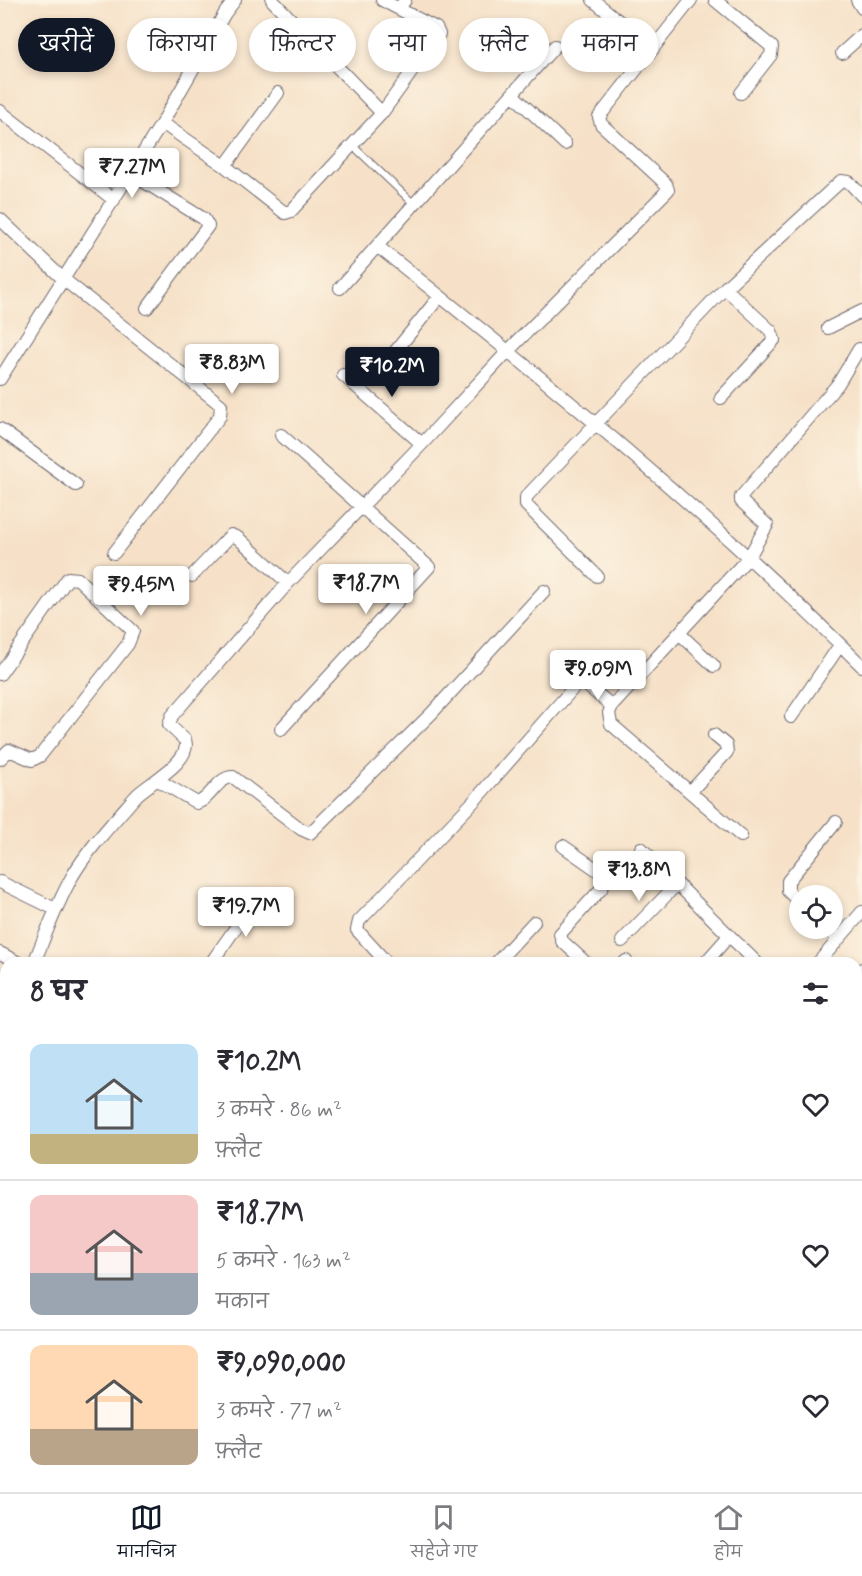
<!DOCTYPE html>
<html lang="hi">
<meta charset="utf-8">
<style>
body{margin:0;font-family:Mynerve,"Playpen Sans Deva",sans-serif;background:#f7f7f7;color:#2b2b33;height:100vh;display:flex;flex-direction:column;font-size:22px;white-space:nowrap}
*{box-sizing:border-box;margin:0}
p{font-size:20px;color:#7c7c81}
.icon{flex:none;width:33px;height:33px;fill:none;stroke:currentColor;stroke-width:2;stroke-linecap:round;stroke-linejoin:round}
.map{position:relative;flex:1;overflow:hidden}
.drawer{position:absolute;left:0px;top:957px;width:862px;height:536px;display:flex;flex-direction:column;background:#fff;border-radius:18px 18px 0 0;box-shadow:0 3px 9px #0003}
.drawer>*{flex:none}
.top-card{position:absolute;left:18px;top:18px;width:826px;height:54px;display:flex;gap:12px}
.controls{position:absolute;left:789px;top:885px;display:grid;gap:12px}
.controls a{display:grid;place-items:center;width:54px;height:54px;border-radius:50%;background:#fff;box-shadow:0 3px 9px #0003;font-size:30px}
.price{position:absolute;translate:-50% -51px;padding:0 14px;border-radius:6px;background:#fff;color:#222;font-size:20px;line-height:39px;filter:drop-shadow(0 2px 3px #0008)}
.price::after{content:'';position:absolute;left:50%;top:36px;width:18px;height:14px;margin-left:-9px;background:inherit;clip-path:polygon(0 0,100% 0,50% 100%)}
.price.active{background:#111827;color:#fff}
ul{padding:0;list-style:none}
li{display:flex;align-items:center;gap:18px;height:150px;padding:0 30px}
li+li{border-top:2px solid #e1e1e2}
li span{display:grid;place-items:center;flex:none;width:168px;height:120px;border-radius:12px;color:#555}
li>.icon{margin-inline-start:auto}
span .icon{width:72px;height:72px;fill:#fffc;stroke-width:1}
li b{font-size:26px}
h2{display:flex;justify-content:space-between;align-items:center;height:72px;padding:0 30px;font-size:26px}
.tag{padding:0 21px;border-radius:27px;background:#fff;box-shadow:0 3px 9px #0003;font-size:21px;line-height:54px}
.tag.active{background:#111827;color:#fff}
.tabs{display:flex;justify-content:space-around;align-items:center;height:84px;border-top:2px solid #e1e1e2;background:#fff;font-size:16px;color:#7c7c81}
.tabs a{display:grid;justify-items:center;gap:3px}
.tabs .active{color:#111827}
.map>svg:first-child{display:block}
.water{fill:#5abad8;stroke:#3e6e8a;stroke-width:1.5}
.lines{fill:none;stroke-linecap:round;stroke-linejoin:round}
.lane-casing{stroke:#6c656c;stroke-width:8}
.street-casing{stroke:#6c656c;stroke-width:14}
.lane{stroke:#fff;stroke-width:6}
.street{stroke:#fff;stroke-width:12}
</style>
<div class="map">
<svg width="862" height="1492" viewBox="0 0 862 1492">
<rect width="100%" height="100%" fill="#fcf5e5"/>
<filter id="ink" filterUnits="userSpaceOnUse"><feTurbulence type="fractalNoise" baseFrequency=".0167" numOctaves="2"/><feDisplacementMap in="SourceGraphic" scale="12" xChannelSelector="R" yChannelSelector="G"/><feConvolveMatrix kernelMatrix="1 2 1 2 8 2 1 2 1" color-interpolation-filters="sRGB"/></filter>
<filter id="wash" filterUnits="userSpaceOnUse"><feTurbulence type="fractalNoise" baseFrequency=".008" numOctaves="4" result="noise"/><feDisplacementMap in="SourceGraphic" scale="24" xChannelSelector="R" yChannelSelector="G"/><feGaussianBlur stdDeviation="1.35" result="paint"/><feColorMatrix in="noise" values="0 0 0 0 0 0 0 0 0 0 0 0 0 0 0 0 0 1.4 0 .05"/><feComposite in="paint" operator="in"/></filter>
<g filter="url(#wash)">
<rect width="100%" height="100%" fill="#f6e1c8"/>
<path class="water" d="M0,1226L6,1227V1288L0,1286Z
M322,1487H418L421,1492H327Z"/>
</g>
<g filter="url(#ink)">
<g class="lines">
<g class="lane-casing">
<path id="lane" d="M352,145L414,204"/>
</g>
<g class="street-casing">
<path id="street" d="M382,0L399,9L405,0
M593,0L653,49
M715,0L772,47L771,55L741,93
M857,0L862,8
M555,46L377,246C545,379 711,515 862,666
M842,53L862,35
M512,94L565,144
M0,111L114,200
M382,113L439,34L436,28L399,9
M162,123L225,166L285,213L291,211L382,113L272,0
M225,166L278,93
M130,173L204,219L208,226L147,308
M0,219L62,278L221,405L220,416L114,553
M340,288L377,246
M828,328L862,311
M394,353L440,296
M343,375L422,444
M0,379L162,123L225,13L235,0
M721,398L774,340L771,331L725,288
M0,429L76,485
M281,435L429,567L281,729
M192,576L231,535L238,538L288,583
M597,576L526,505V497L725,288L841,181L849,182L862,196
M679,633L714,666
M0,674L68,578L78,579L133,631L128,644L40,756L32,760L9,750L0,759
M791,717L840,645
M158,780L197,803C211,799 217,777 233,777L301,829L310,833L431,714L544,591
M690,792L727,752L726,745L714,735
M741,836L611,724L609,713L612,706L749,557L767,525L741,501V497L838,384L859,349
M563,846L603,874L605,880L601,889L560,934L562,941L586,963
M641,848L757,963
M0,882L55,909
M800,903L788,891V881L836,822
M826,928L838,939
M622,941L677,884
M0,953L19,963
M34,963C46,933 57,903 73,875C90,847 115,820 136,796C147,784 193,761 185,740L169,725L172,716L288,583L422,444L509,350L668,190L666,184L601,124L599,117L691,0
M211,963L239,923L264,898
M387,963L357,930L359,921L475,800L576,685L584,683L612,706
M496,963L534,922
M624,963L626,961
M705,963L729,936
M818,963L862,912
M856,974L862,969
M856,1031L862,1036
M0,1047L6,1050
M0,1159L6,1161
M856,1246L862,1241
M0,1343L6,1345
M856,1361L862,1367
M856,1466L862,1472
M78,1486L80,1492
M243,1486L248,1492
M590,1486L596,1492
M736,1486L744,1492
M216,1492L221,1486"/>
</g>
<use href="#lane" class="lane"/>
<use href="#street" class="street"/>
</g>
</g>
</svg>
<div class="controls">
<a><svg class="icon" aria-label="locate" viewBox="0 0 24 24"><circle cx="12" cy="12" r="6"/><path d="M12 2v4M12 18v4M2 12h4M18 12h4"/></svg></a>
</div>
<b class="price" style="left:132px;top:199px">₹7.27M</b>
<b class="price" style="left:232px;top:395px">₹8.83M</b>
<b class="price active" style="left:392px;top:398px">₹10.2M</b>
<b class="price" style="left:366px;top:615px">₹18.7M</b>
<b class="price" style="left:141px;top:617px">₹9.45M</b>
<b class="price" style="left:598px;top:701px">₹9.09M</b>
<b class="price" style="left:639px;top:902px">₹13.8M</b>
<b class="price" style="left:246px;top:938px">₹19.7M</b>
<div class="top-card">
<a class="tag active">खरीदें</a>
<a class="tag">किराया</a>
<a class="tag">फ़िल्टर</a>
<a class="tag">नया</a>
<a class="tag">फ़्लैट</a>
<a class="tag">मकान</a>
</div>
<section class="drawer">
<h2>8 घर<svg class="icon" aria-label="filters" viewBox="0 0 24 24"><path d="M4 7h16M4 17h16"/><circle cx="9" cy="7" r="2"/><circle cx="15" cy="17" r="2"/></svg></h2>
<ul>
<li><span style="background:linear-gradient(#bfe0f5 75%,#c2b280 0)"><svg class="icon" aria-label="home" viewBox="0 0 24 24"><path d="M3 11l9-7 9 7M6 9v11h12V9"/></svg></span><div><b>₹10.2M</b><p>3 कमरे · 86 m²</p><p>फ़्लैट</p></div><svg class="icon" aria-label="heart" viewBox="0 0 24 24"><path d="M12 20l-8-8c-3-5 5-10 8-4 3-6 11-1 8 4z"/></svg></li>
<li><span style="background:linear-gradient(#f6c9c9 65%,#9aa5b1 0)"><svg class="icon" aria-label="home" viewBox="0 0 24 24"><path d="M3 11l9-7 9 7M6 9v11h12V9"/></svg></span><div><b>₹18.7M</b><p>5 कमरे · 163 m²</p><p>मकान</p></div><svg class="icon" aria-label="heart" viewBox="0 0 24 24"><path d="M12 20l-8-8c-3-5 5-10 8-4 3-6 11-1 8 4z"/></svg></li>
<li><span style="background:linear-gradient(#ffd9b3 70%,#b9a48a 0)"><svg class="icon" aria-label="home" viewBox="0 0 24 24"><path d="M3 11l9-7 9 7M6 9v11h12V9"/></svg></span><div><b>₹9,090,000</b><p>3 कमरे · 77 m²</p><p>फ़्लैट</p></div><svg class="icon" aria-label="heart" viewBox="0 0 24 24"><path d="M12 20l-8-8c-3-5 5-10 8-4 3-6 11-1 8 4z"/></svg></li>
</ul>
</section>
</div>
<nav class="tabs">
<a class="active"><svg class="icon" aria-label="map" viewBox="0 0 24 24"><path d="M3 6l6-2 6 2 6-2v14l-6 2-6-2-6 2zM9 4v14M15 6v14"/></svg>मानचित्र</a>
<a><svg class="icon" aria-label="saved" viewBox="0 0 24 24"><path d="M7 4h10v16l-5-4-5 4z"/></svg>सहेजे गए</a>
<a><svg class="icon" aria-label="home" viewBox="0 0 24 24"><path d="M3 11l9-7 9 7M6 9v11h12V9"/></svg>होम</a>
</nav>
